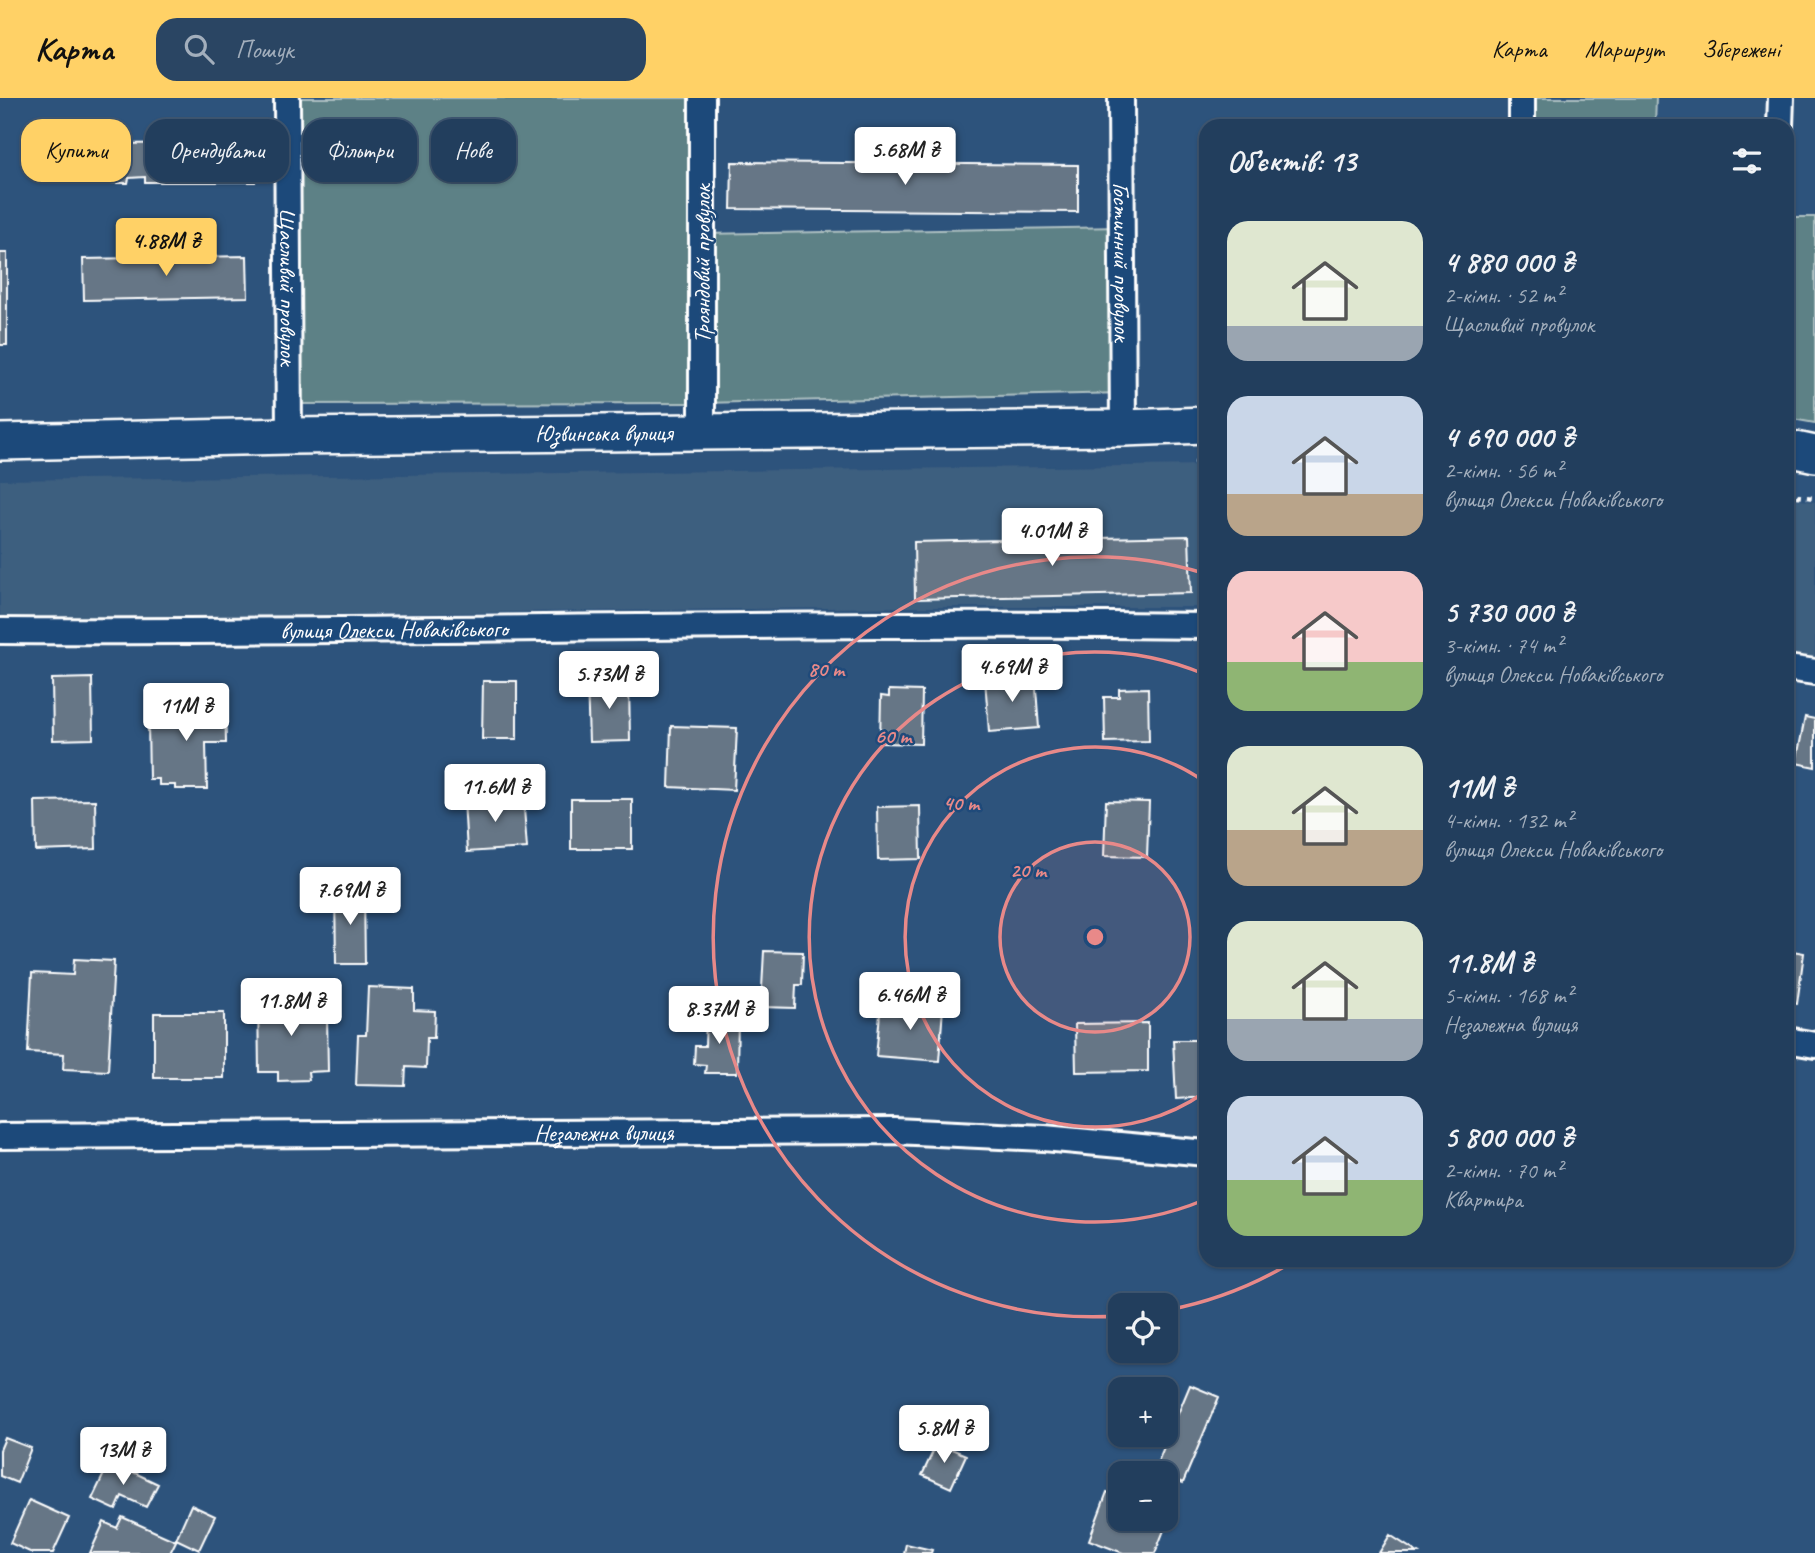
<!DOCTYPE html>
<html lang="uk">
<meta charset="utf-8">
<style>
body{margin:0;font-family:Caveat,sans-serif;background:#2a4563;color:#f1f3f6;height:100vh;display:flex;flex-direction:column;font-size:26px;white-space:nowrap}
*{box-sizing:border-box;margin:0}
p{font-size:23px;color:#a2aebc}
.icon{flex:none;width:38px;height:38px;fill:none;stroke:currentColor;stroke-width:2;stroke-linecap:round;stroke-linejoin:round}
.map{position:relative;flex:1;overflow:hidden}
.sheet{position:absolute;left:1199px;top:21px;width:595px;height:1148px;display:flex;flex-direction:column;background:#223e5d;border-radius:21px;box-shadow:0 2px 5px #0004,0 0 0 2px #3f5772}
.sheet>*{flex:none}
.hud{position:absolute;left:21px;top:21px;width:665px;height:63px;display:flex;gap:14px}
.buttons{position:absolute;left:1108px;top:1195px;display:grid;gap:14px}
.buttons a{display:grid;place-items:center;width:70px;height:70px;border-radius:14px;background:#223e5d;box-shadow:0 2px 5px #0004,0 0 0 2px #3f5772;font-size:35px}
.price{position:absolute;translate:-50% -60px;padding:0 16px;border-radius:7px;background:#fff;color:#222;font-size:23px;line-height:46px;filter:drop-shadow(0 2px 4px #0008)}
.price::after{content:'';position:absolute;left:50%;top:42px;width:21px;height:16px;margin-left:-10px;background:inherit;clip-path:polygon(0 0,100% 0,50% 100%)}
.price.selected{background:#ffd166;color:#111}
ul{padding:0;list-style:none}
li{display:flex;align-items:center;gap:21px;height:175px;padding:0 28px}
li span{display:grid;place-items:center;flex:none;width:196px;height:140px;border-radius:21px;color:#555}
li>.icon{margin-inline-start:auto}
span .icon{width:84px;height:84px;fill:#fffc;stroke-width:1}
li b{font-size:30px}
h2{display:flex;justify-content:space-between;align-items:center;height:84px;padding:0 28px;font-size:30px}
.pill{padding:0 24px;border-radius:21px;background:#223e5d;box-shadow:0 2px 5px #0004,0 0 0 2px #3f5772;font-size:24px;line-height:63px}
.pill.selected{background:#ffd166;color:#111}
header{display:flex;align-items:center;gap:42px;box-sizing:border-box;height:98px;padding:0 35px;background:#ffd166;color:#111}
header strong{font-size:33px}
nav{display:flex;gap:38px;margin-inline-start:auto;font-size:24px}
.search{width:490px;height:63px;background:#2a4563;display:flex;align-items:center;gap:18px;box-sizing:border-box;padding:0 24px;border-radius:21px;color:#a2aebc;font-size:26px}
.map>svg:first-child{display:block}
.built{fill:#3e5e7f}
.green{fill:#5d8186;stroke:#aec0c2;stroke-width:2}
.building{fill:#667686;stroke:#fff;stroke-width:2}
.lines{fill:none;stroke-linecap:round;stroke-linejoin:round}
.minor-casing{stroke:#fff;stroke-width:30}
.secondary-casing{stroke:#fff;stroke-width:40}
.path{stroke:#fff;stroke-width:4.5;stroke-dasharray:5 5;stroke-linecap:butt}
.minor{stroke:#1f4a7a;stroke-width:24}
.secondary{stroke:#1f4a7a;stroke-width:35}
.ring{fill:none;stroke:#e88989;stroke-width:3.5}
.labels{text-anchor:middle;stroke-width:5;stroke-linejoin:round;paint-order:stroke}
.street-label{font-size:24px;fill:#fff;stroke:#1f4a7a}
.centre{fill:#e88989;stroke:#1f4a7a;stroke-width:3.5}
.ring-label{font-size:21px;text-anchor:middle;font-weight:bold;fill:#e88989;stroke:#1f4a7a;stroke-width:5;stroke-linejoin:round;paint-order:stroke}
</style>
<header>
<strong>Карта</strong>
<div class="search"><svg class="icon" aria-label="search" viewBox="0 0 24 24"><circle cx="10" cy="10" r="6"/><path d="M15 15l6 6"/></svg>Пошук</div>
<nav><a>Карта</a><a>Маршрут</a><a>Збережені</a></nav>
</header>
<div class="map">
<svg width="1815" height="1455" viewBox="0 0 1815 1455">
<rect width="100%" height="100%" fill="#2d537c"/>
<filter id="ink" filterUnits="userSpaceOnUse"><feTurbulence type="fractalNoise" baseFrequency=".0143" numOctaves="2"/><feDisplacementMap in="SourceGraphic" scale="14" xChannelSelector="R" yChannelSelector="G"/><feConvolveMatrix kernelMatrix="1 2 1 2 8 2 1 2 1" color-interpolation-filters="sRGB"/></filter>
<g filter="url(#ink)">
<path class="built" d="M1206,367V509H902L0,521V382Z
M1787,400L1815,404V561L1787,558Z"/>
<path class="green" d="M287,0H703V136L1122,129L1123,295L703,305L289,306Z
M1521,0H1656L1655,28H1520Z
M1787,119H1815V325L1787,320Z"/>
<path class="building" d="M255,45V84H145V79L129,80L128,85H92V46Z
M732,64L1078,67V114L731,111Z
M0,155H7V247H0Z
M247,158L248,199L84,202L83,161Z
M1189,438L1191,495L915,501L914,444Z
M1035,577L1039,630L989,634L985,581Z
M92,580L93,641L53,642L52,581Z
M629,582L630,643L589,644L587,584Z
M483,583H517V641H482Z
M1148,590L1149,643L1105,644L1104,599H1119V591Z
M889,592L922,593L921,646L880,645L881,598L889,599Z
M225,600L226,645H206L207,691H175V687H159V681H149L148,626L165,625V610H182V601Z
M1805,619L1815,621V669L1796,665Z
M671,628L737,630L734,692L669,689Z
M523,697L527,750L467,754L464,702Z
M571,701H632V751H571Z
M95,702L96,751L36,753L35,703Z
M1106,703L1149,704L1147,759L1104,758Z
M920,708L921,761L878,762L877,709Z
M335,792H364L365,866H336Z
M1787,852L1804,855L1797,906L1787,905Z
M764,853L803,854L802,887H796L795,910L761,909Z
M74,861L114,863L108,973L63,971L64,956L28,954L32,875L73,877Z
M368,889L414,891V912L435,913L434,940H427L426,970L406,969L405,988L356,987L358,937H366Z
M297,897V906H319V918L327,917L328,973L308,974L309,982L278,983V974H259L258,898Z
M881,905L943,910L939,963L876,958Z
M154,915H224V980H154Z
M706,920H738L737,975H705L706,967L694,966L695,948H705Z
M1148,925V973L1076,974L1075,926Z
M1173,942H1199L1200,949H1206V999L1176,1001Z
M1190,1287L1219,1299L1183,1385L1166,1378V1376L1154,1373Z
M5,1340L31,1350L17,1385L0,1378V1352Z
M937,1345L966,1357L951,1390L922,1377Z
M110,1363L158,1386L146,1409L122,1398L116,1412L92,1401Z
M1107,1394L1120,1399V1421H1166V1416L1170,1417L1155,1455H1123L1089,1442Z
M29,1402L69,1420L53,1455H32L10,1445Z
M191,1407L215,1418L199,1452L176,1441Z
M122,1419L176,1443L170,1455H90L104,1424L117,1430Z
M1390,1437L1418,1455H1379Z
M906,1446L932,1452L931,1455H904Z"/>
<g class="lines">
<g class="minor-casing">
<g id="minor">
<path id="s1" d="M287,0L289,338"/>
<path id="s2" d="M1121,0L1123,330"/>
<path d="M1522,28V0"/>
<path d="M1780,28L1781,0"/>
<path d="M702,333V0"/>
<path id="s3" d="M0,533C402,535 804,523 1206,528"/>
<path d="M1787,570L1815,574"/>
<path d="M1787,942L1815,947"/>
<path id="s4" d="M0,1038L894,1033L1044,1040L1206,1055"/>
</g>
</g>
<g class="secondary-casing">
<g id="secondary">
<path id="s5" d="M0,344L289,338L1123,330L1206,327"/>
<path d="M1787,350L1815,356"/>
</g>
</g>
<path class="path" d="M1194,364H1206
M1787,397L1815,400"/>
<use href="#minor" class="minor"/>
<use href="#secondary" class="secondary"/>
</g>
</g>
<circle cx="1095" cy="839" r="95" fill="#e88989" fill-opacity=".12"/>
<g class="ring">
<circle cx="1095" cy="839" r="95"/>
<path d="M1205 994A190 190 0 1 1 1205 684"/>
<path d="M1204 1102A285 285 0 1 1 1204 576"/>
<path d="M1294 1163A380 380 0 0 1 1168 1212M1118 1218A380 380 0 1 1 1203 475"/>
</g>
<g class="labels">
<g class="street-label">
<text dy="8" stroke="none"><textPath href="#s2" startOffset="164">Гостинний провулок</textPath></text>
<text transform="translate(702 166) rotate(-90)" y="8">Трояндовий провулок</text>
<text dy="8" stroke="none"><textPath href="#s1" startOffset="189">Щасливий провулок</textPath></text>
<text dy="8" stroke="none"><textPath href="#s5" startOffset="604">Юзвинська вулиця</textPath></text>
<text dy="8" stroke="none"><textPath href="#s3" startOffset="394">вулиця Олекси Новаківського</textPath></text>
<text dy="8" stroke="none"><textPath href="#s4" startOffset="604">Незалежна вулиця</textPath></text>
</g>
</g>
<circle cx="1095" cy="839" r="10" class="centre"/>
<g class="ring-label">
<text x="826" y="578">80 m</text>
<text x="893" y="645">60 m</text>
<text x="961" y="712">40 m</text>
<text x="1028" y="779">20 m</text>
</g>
</svg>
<div class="buttons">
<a><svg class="icon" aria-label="locate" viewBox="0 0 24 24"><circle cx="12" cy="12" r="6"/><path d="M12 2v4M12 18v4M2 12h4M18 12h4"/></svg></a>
<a>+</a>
<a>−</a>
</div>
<b class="price" style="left:905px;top:89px">5.68M ₴</b>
<b class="price selected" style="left:166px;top:180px">4.88M ₴</b>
<b class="price" style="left:1052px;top:470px">4.01M ₴</b>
<b class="price" style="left:1012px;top:606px">4.69M ₴</b>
<b class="price" style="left:609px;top:613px">5.73M ₴</b>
<b class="price" style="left:186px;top:645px">11M ₴</b>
<b class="price" style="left:495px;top:726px">11.6M ₴</b>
<b class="price" style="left:350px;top:829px">7.69M ₴</b>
<b class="price" style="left:910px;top:934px">6.46M ₴</b>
<b class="price" style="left:291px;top:940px">11.8M ₴</b>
<b class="price" style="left:719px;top:948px">8.37M ₴</b>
<b class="price" style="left:944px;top:1367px">5.8M ₴</b>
<b class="price" style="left:123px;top:1389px">13M ₴</b>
<div class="hud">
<a class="pill selected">Купити</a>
<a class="pill">Орендувати</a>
<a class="pill">Фільтри</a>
<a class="pill">Нове</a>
</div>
<section class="sheet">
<h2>Об’єктів: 13<svg class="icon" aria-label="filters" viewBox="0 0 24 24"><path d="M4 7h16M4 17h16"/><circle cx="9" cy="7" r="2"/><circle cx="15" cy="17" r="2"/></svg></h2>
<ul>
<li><span style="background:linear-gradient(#dfe7d0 75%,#9aa5b1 0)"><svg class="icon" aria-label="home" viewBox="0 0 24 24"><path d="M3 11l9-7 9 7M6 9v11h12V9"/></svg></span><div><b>4 880 000 ₴</b><p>2-кімн. · 52 m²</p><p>Щасливий провулок</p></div></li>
<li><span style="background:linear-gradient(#c9d6e8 70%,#b9a48a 0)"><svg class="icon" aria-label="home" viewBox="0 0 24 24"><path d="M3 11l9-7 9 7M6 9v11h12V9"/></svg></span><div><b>4 690 000 ₴</b><p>2-кімн. · 56 m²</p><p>вулиця Олекси Новаківського</p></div></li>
<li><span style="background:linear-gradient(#f6c9c9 65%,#8fb573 0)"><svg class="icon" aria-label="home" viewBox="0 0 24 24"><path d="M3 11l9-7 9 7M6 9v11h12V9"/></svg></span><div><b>5 730 000 ₴</b><p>3-кімн. · 74 m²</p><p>вулиця Олекси Новаківського</p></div></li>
<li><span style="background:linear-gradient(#dfe7d0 60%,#b9a48a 0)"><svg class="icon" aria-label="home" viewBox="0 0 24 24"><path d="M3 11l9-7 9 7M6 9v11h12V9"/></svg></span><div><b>11M ₴</b><p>4-кімн. · 132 m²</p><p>вулиця Олекси Новаківського</p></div></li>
<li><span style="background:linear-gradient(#dfe7d0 70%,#9aa5b1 0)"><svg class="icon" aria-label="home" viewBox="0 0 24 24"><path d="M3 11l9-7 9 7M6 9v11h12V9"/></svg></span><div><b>11.8M ₴</b><p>5-кімн. · 168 m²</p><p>Незалежна вулиця</p></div></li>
<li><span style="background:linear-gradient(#c9d6e8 60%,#8fb573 0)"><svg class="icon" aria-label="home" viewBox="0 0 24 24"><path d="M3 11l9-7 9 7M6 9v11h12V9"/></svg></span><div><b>5 800 000 ₴</b><p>2-кімн. · 70 m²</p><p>Квартира</p></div></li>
</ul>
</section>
</div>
